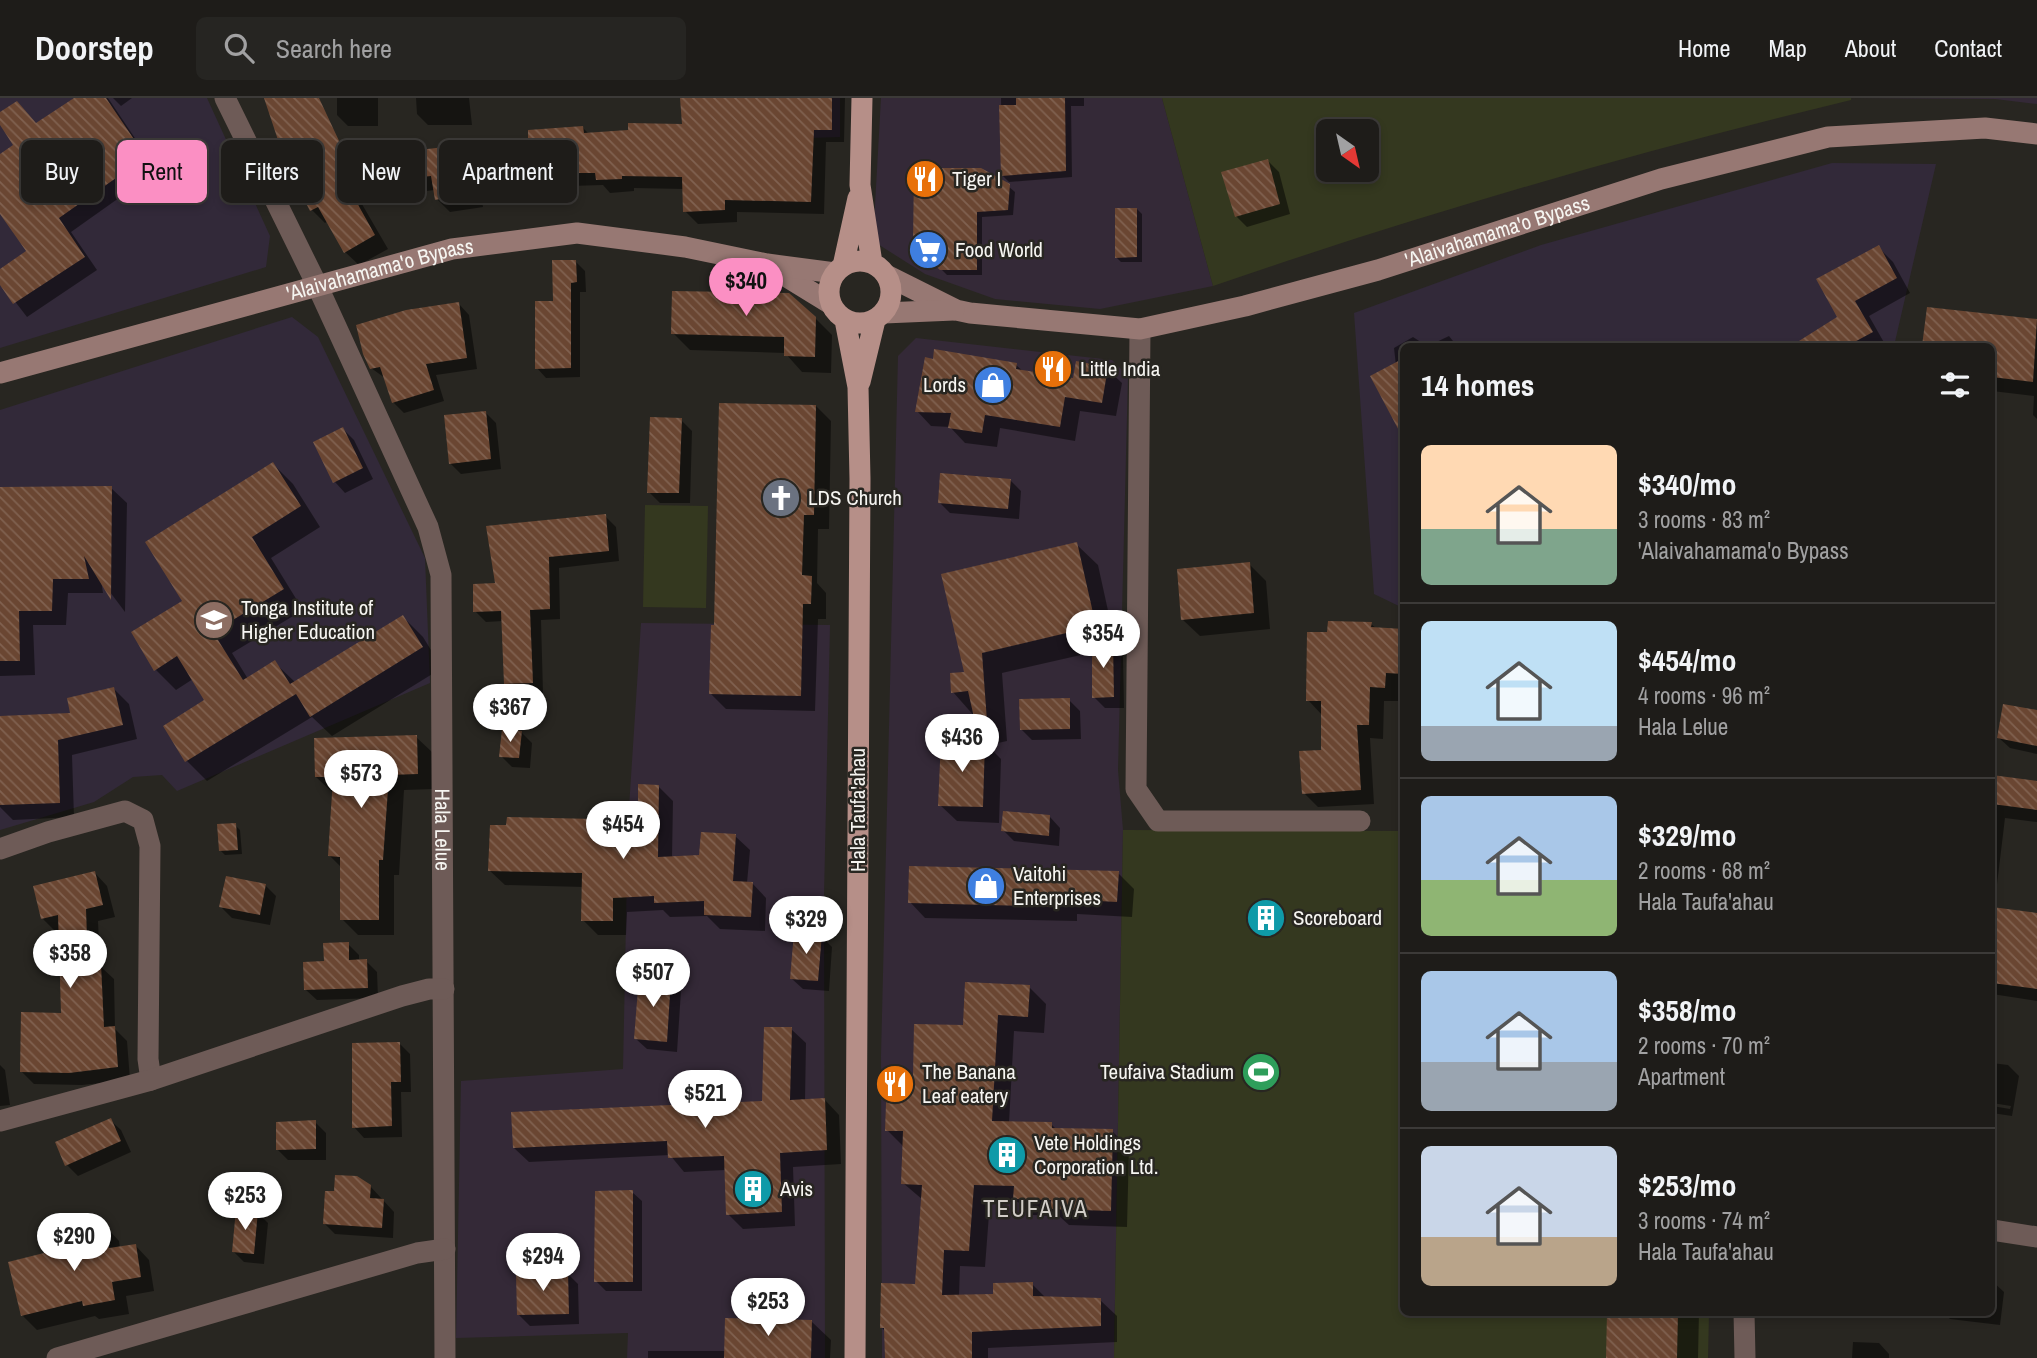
<!DOCTYPE html>
<meta charset="utf-8">
<style>
body{margin:0;font-family:"Archivo Narrow",sans-serif;background:#262522;color:#f1f3f6;height:100vh;display:flex;flex-direction:column;font-size:26px;white-space:nowrap}
*{box-sizing:border-box;margin:0}
p{font-size:23px;color:#a1a1a2}
.icon{flex:none;width:38px;height:38px;fill:none;stroke:currentColor;stroke-width:2;stroke-linecap:round;stroke-linejoin:round}
.map{position:relative;flex:1;overflow:hidden}
.panel{position:absolute;left:1400px;top:245px;width:595px;height:973px;display:flex;flex-direction:column;background:#1e1c19;border-radius:10px;box-shadow:0 4px 10px #0003,0 0 0 2px #3c3a38}
.panel>*{flex:none}
.hud{position:absolute;left:21px;top:42px;width:665px;height:63px;display:flex;gap:14px}
.needle{width:46px;rotate:146deg}
.tools{position:absolute;left:1316px;top:21px;display:grid;gap:14px}
.tools a{display:grid;place-items:center;width:63px;height:63px;border-radius:10px;background:#1e1c19;box-shadow:0 4px 10px #0003,0 0 0 2px #3c3a38;font-size:35px}
.price{position:absolute;translate:-50% -60px;padding:0 16px;border-radius:24px;background:#fff;color:#222;font-size:23px;line-height:46px;filter:drop-shadow(0 2px 4px #0008)}
.price::after{content:'';position:absolute;left:50%;top:42px;width:21px;height:16px;margin-left:-10px;background:inherit;clip-path:polygon(0 0,100% 0,50% 100%)}
.price.selected{background:#fb8fc3;color:#111}
ul{padding:0;list-style:none}
li{display:flex;align-items:center;gap:21px;height:175px;padding:0 21px}
li+li{border-top:2px solid #3c3a38}
li span{display:grid;place-items:center;flex:none;width:196px;height:140px;border-radius:10px;color:#555}
li>.icon{margin-inline-start:auto}
span .icon{width:84px;height:84px;fill:#fffc;stroke-width:1}
li b{font-size:30px}
h2{display:flex;justify-content:space-between;align-items:center;height:84px;padding:0 21px;font-size:30px}
.pill{padding:0 24px;border-radius:10px;background:#1e1c19;box-shadow:0 4px 10px #0003,0 0 0 2px #3c3a38;font-size:24px;line-height:63px}
.pill.selected{background:#fb8fc3;color:#111}
header{display:flex;align-items:center;gap:42px;box-sizing:border-box;height:98px;padding:0 35px;background:#1e1c19;border-bottom:2px solid #3c3a38}
header strong{font-size:33px}
nav{display:flex;gap:38px;margin-inline-start:auto;font-size:24px}
.search{width:490px;height:63px;background:#262522;display:flex;align-items:center;gap:18px;box-sizing:border-box;padding:0 24px;border-radius:10px;color:#a1a1a2;font-size:26px}
.map>svg:first-child{display:block}
.commercial{fill:#342937}
.education{fill:#322939}
.green{fill:#34381f;fill-rule:evenodd}
.shadow{fill:#0007}
.building{fill:url(#building-back-hatch)}
.lines{fill:none;stroke-linecap:round;stroke-linejoin:round}
.street{stroke:#6e5b57;stroke-width:21}
.secondary{stroke:#977873;stroke-width:21}
.primary{stroke:#b68f88;stroke-width:21}
.labels{text-anchor:middle;stroke-width:5;stroke-linejoin:round;paint-order:stroke}
.poi-label{font-size:21px;fill:#f6f5f1;stroke:#282621;text-anchor:start}
.street-label{font-size:21px;fill:#f6f5f1;stroke:#282621}
.neighbourhood-label{font-size:23px;letter-spacing:2px;fill:#d1cdc7;stroke:#282621}
</style>
<header>
<strong>Doorstep</strong>
<div class="search"><svg class="icon" aria-label="search" viewBox="0 0 24 24"><circle cx="10" cy="10" r="6"/><path d="M15 15l6 6"/></svg>Search here</div>
<nav><a>Home</a><a>Map</a><a>About</a><a>Contact</a></nav>
</header>
<div class="map">
<svg width="2037" height="1260" viewBox="0 0 2037 1260">
<defs>
<pattern id="building-back-hatch" width="6" height="6" patternUnits="userSpaceOnUse" patternTransform="scale(1.75)"><rect width="6" height="6" fill="#6a4632"/><path d="M-1 5l2 2M0 0l6 6M5-1l2 2" fill="none" stroke="#806150"/></pattern>
</defs>
<rect width="100%" height="100%" fill="#282621"/>
<path class="commercial" d="M774,0H840V39L775,41Z
M881,0H1162L1213,188L1100,211L995,201L925,176L873,143Z
M1851,0H2037V6L1995,1Z
M916,240L1112,262L1128,278L1118,672L1123,732L1114,1260H882L881,958L898,258Z
M641,525L830,527L824,797L825,1260H627L628,1235L456,1240L461,983L623,971L628,725Z"/>
<path class="education" d="M0,0H207L270,138L266,169L0,250Z
M1832,65L1936,66L1894,248H1404L1403,510L1374,496L1354,215L1541,147Z
M292,219L318,239L425,460L430,585L177,693L162,677L133,679L94,704L0,732V312Z"/>
<path class="green" d="M1162,0H1851V2C1636,54 1422,116 1213,188ZM1328,33H1367V72H1328Z
M645,407L708,408L706,510L643,509Z
M1123,732L1403,733L1404,1214L1709,1215L1708,1260H1114Z"/>
<path class="shadow" d="M77,0H108L157,73L71,134L97,172L27,219L0,184V173L29,153L0,113V58L15,47L0,24V17L37,27Z
M113,0H132L121,8Z
M266,0H317L337,63L462,48L475,62L483,109L450,114L437,101L435,92L359,101L388,151L359,167L345,154L328,123L325,125L311,111Z
M337,0H378V28H348L337,17Z
M416,0H469L472,27H428L417,16Z
M682,0H845L844,44H826L824,116L737,114V124L698,126L685,113L684,91L634,90V93L610,95L603,87L570,88L557,75V68L543,69L530,56L583,30L589,36L684,27Z
M1001,0H1084V8H1071L1072,79L1009,84L1002,77Z
M1268,63L1279,74L1290,116L1247,129L1236,118Z
M1008,88L1015,94L1013,117L982,119V177H947L915,145Z
M1137,111L1142,116V164H1121L1116,159Z
M1878,149L1893,164L1910,195L1869,218L1886,248H1799L1797,246L1840,220Z
M575,163L585,173L586,194H580V279L546,280L537,270L555,205Z
M459,206L469,217L477,271L436,277L444,303L404,315L393,304L385,280L371,270Z
M1928,211L2037,223V321L2033,317L2034,298L1992,293V248H1924Z
M815,220L832,237L831,275L802,274L785,255L690,252L673,235Z
M1449,238L1457,248H1428Z
M1413,239L1427,248H1404V339L1394,250Z
M1016,267L1024,274L1075,282L1107,271L1122,285L1116,318L1080,313L1075,343L1000,330L997,349L965,345L950,329L931,328L917,313Z
M816,308L831,323L829,431H818L817,485L826,495V521H818L815,613L726,611L711,596L716,528Z
M485,314L496,325L501,371L461,376L450,365Z
M681,322L692,333L690,405H660L649,394Z
M343,331L354,342L373,381L345,395L335,384Z
M273,366L293,386L320,429L271,460L303,512L232,555L248,581L275,565L296,585L403,519L423,539L442,570L332,638L312,619L207,683L187,663L165,628L207,603L193,581L176,592L156,572L184,503Z
M1010,382L1021,393L1019,421L950,415L939,404Z
M111,390L127,405L125,514L101,482L103,495H68L66,527H33L35,577L0,578V391Z
M605,418L616,429L619,463L559,470L560,521L541,522L543,595L516,596L505,585L503,523L486,524L475,513Z
M1076,446L1098,467L1116,549L1123,557L1124,610H1105L1094,599V554L1002,575L1007,643L998,645L953,594L966,576L944,477Z
M1249,466L1266,483L1270,531L1200,538L1183,522Z
M1371,526L1377,531L1404,533V588H1400L1399,603H1384L1383,641L1370,640L1374,706L1318,709L1304,695L1322,653L1323,618L1308,602L1329,536Z
M114,591L129,606L137,641L72,657L74,719L13,722L0,709V620L72,617Z
M1069,602L1080,613L1081,641L1032,642L1021,631Z
M2037,614V656L2010,650L1999,640Z
M521,634L532,645L530,670L512,669L501,658Z
M416,639L432,654L433,691L404,692L399,777H394V837H358L342,821V770L330,758L332,694L316,679Z
M984,644L1001,661L999,725L957,723L940,707Z
M1992,679L2037,685V724L2005,720L1994,811L2037,817V903L1992,896Z
M658,688L673,703L672,760L701,759L735,738L750,752L747,785H752L766,800L765,833L720,831L707,818L670,819L663,812L627,814L626,837H598L583,822L584,789L505,787L490,773L639,723Z
M1050,719L1060,730L1059,748L1014,743L1003,732Z
M235,727L240,732L242,756L225,757L220,752Z
M95,775L107,788L115,819L98,823L100,868L114,881L115,931L127,943L130,982L82,987L34,986L21,973L63,917L60,832L55,833L42,820Z
M1118,775L1134,791L1132,819L1077,816V823L925,820L910,804Z
M265,787L276,798L270,827L232,820L221,809Z
M821,838L832,849L829,893L803,891L792,881Z
M348,846L359,857V863H366L377,874L378,900L317,902L306,892L326,864Z
M670,882L681,893L677,954L647,951L636,941Z
M1029,889L1046,906L1044,935L1014,933L1009,1025L1051,1026L1057,1032L1112,1033L1129,1050L1127,1129L1069,1127L1059,1118L1032,1117L1018,1104L990,1103L985,1169L960,1168L959,1198L995,1197L1032,1186L1046,1200L1100,1202L1117,1218V1244L988,1250V1260H888L886,1234L882,1230L917,1188L923,1102L903,1085L904,1049L887,1032L915,980L964,928Z
M791,931L806,945L805,1003L825,1002L839,1017L841,1066L793,1069L795,1128L743,1131L728,1116L726,1072L684,1074L670,1057L529,1064L514,1050L764,1004Z
M399,945L410,956L411,994H401L402,1039L364,1040L354,1029Z
M1992,965L2008,967L2019,978L2012,1018L1992,1015V1008L2010,1011L2011,1008L1992,1005Z
M0,967L5,972L10,1007L0,1008Z
M110,1022L121,1032L131,1054L78,1078L67,1067Z
M315,1024L326,1035V1062H288L277,1051Z
M370,1088L394,1114L393,1140L335,1136L324,1125Z
M632,1094L642,1103V1193H606L596,1183Z
M257,1114L268,1125L264,1166L244,1164L233,1153Z
M105,1128L119,1143L120,1150L135,1147L149,1162L154,1193L126,1198L129,1216L99,1221L95,1218L37,1232L23,1218L82,1148Z
M567,1175L578,1186L579,1226L530,1228L519,1217Z
M1992,1183L2004,1194L2000,1227L1950,1221L1943,1214H1992Z
M1609,1214H1699L1698,1260H1608Z
M812,1224L831,1242L830,1260H648V1253H726Z
M1853,1244L1879,1245L1889,1256V1260H1852Z"/>
<path class="building" d="M74,0H106L146,59L59,120L85,159L13,206L0,187V171L26,153L0,116V56L13,47L0,27V14L17,3L36,25Z
M264,0H319L347,60L463,47L470,95L435,102L431,78L347,87L375,137L344,155L318,109L310,113L285,63Z
M680,0H832V32H814L811,104L725,102V112L683,114L682,79L622,78V81L596,82L595,75H556V55L528,56V32L583,28L584,35L628,32V25L682,26Z
M1016,0H1065L1066,73L1001,78L999,7H1016Z
M1268,61L1280,106L1235,119L1221,74Z
M914,70H981L1010,86L1008,112L977,114V172H940L913,146Z
M1115,110H1137V159L1115,160Z
M1879,147L1897,180L1855,203L1873,234L1847,248H1791L1837,219L1816,181Z
M552,162H576L577,184L571,185V270L535,271V203H553Z
M672,193L789,195L816,219L815,259L784,258V239L671,236Z
M459,204L467,260L426,266L434,292L392,305L380,269L370,271L363,256L356,227L406,212Z
M1927,209L2037,221L2033,284L1992,279V248H1922Z
M934,251L1017,265L1016,271L1073,280L1076,263L1108,269L1102,305L1065,299L1060,329L985,317L982,335L948,330L951,315L915,314L925,259L933,261Z
M1404,260V342L1370,278Z
M719,305L816,307L814,417H804L802,477L812,478L811,506H803L801,598L709,596L711,527H714Z
M486,313L491,361L449,366L444,317Z
M650,319L682,320L679,395H647Z
M343,329L363,370L333,385L313,344Z
M273,364L301,408L252,439L284,491L213,534L243,582L275,562L290,586L403,517L423,549L310,619L296,596L185,664L163,628L204,602L177,558L154,573L131,534L182,503L145,444Z
M940,375L1011,381L1008,411L938,405Z
M112,388L111,502L84,458L89,481H53L52,513H19L20,563H0V389Z
M606,416L609,453L549,459L550,511L530,512L533,585L504,586L501,513L473,514V486L495,485L486,428Z
M1077,444L1096,528L982,555L987,623L975,624L968,593L951,595L950,575L964,574L941,476Z
M1250,464L1254,515L1181,522L1177,471Z
M1328,523L1372,524L1371,529L1404,531V576L1386,575L1385,590L1370,589L1369,627H1357L1361,692L1302,696L1299,653L1321,652V603H1306L1307,534H1327Z
M1092,544H1113L1114,599L1092,600Z
M114,589L123,627L58,642L60,705L0,707V618L70,615L67,600Z
M1070,600V631L1020,632L1019,601Z
M2003,606L2037,612V648L1997,640Z
M502,631L522,633L519,660L499,659Z
M417,637L418,676L389,677L383,762H379V822H340V759L328,758L333,679H315L314,640Z
M941,642L985,643L983,709L938,708Z
M1992,677L2037,683V712L1992,706Z
M638,686L659,687L658,759L699,757L701,734L736,736L733,783L753,784L751,819L704,817V803L654,805V798L613,800V823H581L582,775L488,773L490,727H506L507,719L638,722Z
M1003,713L1050,717L1049,738L1001,733Z
M236,725L238,752L219,753L217,726Z
M909,768L1119,773L1117,804L1062,801V809L908,805Z
M95,773L103,807L86,811L88,867L101,866L104,929L115,928L118,969L69,975L20,974L21,914L61,915L58,817L41,821L33,788Z
M226,778L266,786L260,817L219,809Z
M1992,809L2037,815V891L1992,885Z
M794,834L822,836L818,883L790,881Z
M349,844V862L367,861L368,890L304,892L303,864L324,863L323,845Z
M639,878L671,880L667,944L634,941Z
M965,884L1030,887L1028,919L998,917L992,1023L1052,1024V1030L1113,1031L1111,1113L1050,1111L1051,1102L1013,1101L1014,1088L974,1087L969,1153L944,1152L942,1197L993,1196V1185L1033,1184V1198L1101,1200V1228L972,1234V1260H885L884,1230H880L881,1185L915,1186L922,1087L901,1086L903,1033H885L887,978H913L914,926L963,927Z
M764,929H792L790,1002L825,1000L827,1052L780,1055L782,1114L726,1117L724,1058L668,1060L667,1043L513,1050L511,1014L762,1003Z
M400,944L401,984H391L392,1028L352,1030V945Z
M111,1020L121,1043L65,1068L55,1044Z
M316,1022V1051L276,1052V1024Z
M335,1077L357,1078L371,1087L370,1100L384,1101L382,1130L323,1126L325,1093H334Z
M633,1092V1184H594L595,1093Z
M236,1111L258,1113L254,1156L232,1154Z
M105,1127L109,1150L136,1146L141,1179L112,1184L115,1202L83,1208L82,1203L21,1218L8,1164L80,1146L78,1131Z
M568,1173L569,1216L517,1217L516,1175Z
M1607,1214H1678L1677,1260H1606Z
M725,1220L812,1222L811,1260H724Z"/>
<g class="lines">
<g class="street">
<path id="s1" d="M225,0L317,187L428,429L441,477L445,1260"/>
<path d="M1140,231L1136,691L1158,723H1360"/>
<path d="M0,751L48,734L125,713L143,722L150,748L148,961L151,982"/>
<path d="M0,1023L151,982L402,898L429,891H444"/>
<path d="M1992,1132L2037,1139"/>
<path d="M1744,1214L1745,1260"/>
<path d="M57,1260L417,1155L445,1151"/>
</g>
<g class="secondary">
<path d="M774,171L831,206"/>
<path id="s2" d="M886,177L956,212L970,215L1140,231L1245,208L1378,172L1661,81L1828,39L1985,30L2037,36"/>
<path d="M884,215L954,212"/>
<path id="s3" d="M0,275L452,151L577,135L685,149L767,166L835,175"/>
</g>
<path class="primary" d="M862,0L860,87L872,165
M829 194a31 31 0 1 1 62 0a31 31 0 1 1-62 0Z
M843,168L858,100
M845,222L858,289L860,381L855,1260
M860,284L875,222"/>
</g>
<defs>
<g id="restaurant-disc" transform="scale(2.0125)"><circle r="9.5" fill="#e8710a" stroke="#282621"/><path d="M-5-6h1v4h1v-4h1v4h1v-4h1v5L-1.5 .5V6h-2V.5L-5-1ZM5-6V6H3V1.5H1.5Q1.5-4 5-6Z" fill="#fff"/></g>
<g id="supermarket-disc" transform="scale(2.0125)"><circle r="9.5" fill="#3f7fe0" stroke="#282621"/><path d="M-6-5.5h2.5l.6 2H6L4.5 2H-2.5L-4.4-4H-6ZM-1.5 3.2a1.3 1.3 0 1 0 .1 0ZM3 3.2a1.3 1.3 0 1 0 .1 0Z" fill="#fff"/></g>
<g id="shop-disc" transform="scale(2.0125)"><circle r="9.5" fill="#3f7fe0" stroke="#282621"/><path d="M-5-2.5h2.3a2.7 3.5 0 0 1 5.4 0H5L5.5 6h-11ZM-1.5-2.5h3a1.5 2.3 0 0 0-3 0Z" fill="#fff"/></g>
<g id="church-disc" transform="scale(2.0125)"><circle r="9.5" fill="#6b7280" stroke="#282621"/><path d="M-1.2-6h2.4v3.5h3.3v2.4h-3.3V6h-2.4V-.1h-3.3v-2.4h3.3Z" fill="#fff"/></g>
<g id="school-disc" transform="scale(2.0125)"><circle r="9.5" fill="#8d6e63" stroke="#282621"/><path d="M0-5L7-2L0 1L-7-2ZM-4 1L0 2.5L4 1V4Q0 6-4 4Z" fill="#fff"/></g>
<g id="building-disc" transform="scale(2.0125)"><circle r="9.5" fill="#0f9aa8" stroke="#282621"/><path d="M-4-6H4V6H1V3H-1V6H-4ZM-2.5-4.3h1.7v1.8h-1.7ZM.8-4.3h1.7v1.8H.8ZM-2.5-1h1.7V.8h-1.7ZM.8-1h1.7V.8H.8Z" fill="#fff"/></g>
<g id="stadium-disc" transform="scale(2.0125)"><circle r="9.5" fill="#2e9e5b" stroke="#282621"/><path d="M0-5a6.5 5 0 1 0 0 10a6.5 5 0 1 0 0-10ZM-3.5-1.8h7v3.6h-7Z" fill="#fff"/></g>
</defs>
<g fill-rule="evenodd">
<use href="#restaurant-disc" x="925" y="81"/>
<use href="#supermarket-disc" x="928" y="152"/>
<use href="#restaurant-disc" x="1053" y="271"/>
<use href="#shop-disc" x="993" y="287"/>
<use href="#church-disc" x="781" y="400"/>
<use href="#school-disc" x="214" y="522"/>
<use href="#shop-disc" x="986" y="788"/>
<use href="#building-disc" x="1266" y="820"/>
<use href="#stadium-disc" x="1261" y="974"/>
<use href="#restaurant-disc" x="895" y="986"/>
<use href="#building-disc" x="1007" y="1057"/>
<use href="#building-disc" x="753" y="1091"/>
</g>
<g class="labels">
<g class="poi-label">
<text x="952" y="88">Tiger I</text>
<text x="955" y="159">Food World</text>
<text x="1080" y="278">Little India</text>
<text x="966" y="294" text-anchor="end">Lords</text>
<text x="808" y="407">LDS Church</text>
<text x="241" y="517">Tonga Institute of<tspan x="241" dy="24">Higher Education</tspan></text>
<text x="1013" y="783">Vaitohi<tspan x="1013" dy="24">Enterprises</tspan></text>
<text x="1293" y="827">Scoreboard</text>
<text x="922" y="981">The Banana<tspan x="922" dy="24">Leaf eatery</tspan></text>
<text x="1234" y="981" text-anchor="end">Teufaiva Stadium</text>
<text x="1034" y="1052">Vete Holdings<tspan x="1034" dy="24">Corporation Ltd.</tspan></text>
<text x="780" y="1098">Avis</text>
</g>
<g class="street-label">
<text dy="7" stroke="none"><textPath href="#s2" startOffset="634">'Alaivahamama'o Bypass</textPath></text>
<text dy="7" stroke="none"><textPath href="#s3" startOffset="394">'Alaivahamama'o Bypass</textPath></text>
<text transform="translate(858 712) rotate(-90)" y="7">Hala Taufa'ahau</text>
<text dy="7" stroke="none"><textPath href="#s1" startOffset="779">Hala Lelue</textPath></text>
</g>
<g class="neighbourhood-label">
<text x="1036" y="1119">TEUFAIVA</text>
</g>
</g>
</svg>
<div class="tools">
<a><svg class="needle" viewBox="-14 -14 28 28"><path d="M0-13l5 13h-10z" fill="#e53935"/><path d="M0 13l5-13h-10z" fill="#a1a1a2"/></svg></a>
</div>
<b class="price selected" style="left:746px;top:220px">$340</b>
<b class="price" style="left:1103px;top:572px">$354</b>
<b class="price" style="left:510px;top:646px">$367</b>
<b class="price" style="left:962px;top:676px">$436</b>
<b class="price" style="left:361px;top:712px">$573</b>
<b class="price" style="left:623px;top:763px">$454</b>
<b class="price" style="left:806px;top:858px">$329</b>
<b class="price" style="left:70px;top:892px">$358</b>
<b class="price" style="left:653px;top:911px">$507</b>
<b class="price" style="left:705px;top:1032px">$521</b>
<b class="price" style="left:245px;top:1134px">$253</b>
<b class="price" style="left:74px;top:1175px">$290</b>
<b class="price" style="left:543px;top:1195px">$294</b>
<b class="price" style="left:768px;top:1240px">$253</b>
<div class="hud">
<a class="pill">Buy</a>
<a class="pill selected">Rent</a>
<a class="pill">Filters</a>
<a class="pill">New</a>
<a class="pill">Apartment</a>
</div>
<section class="panel">
<h2>14 homes<svg class="icon" aria-label="filters" viewBox="0 0 24 24"><path d="M4 7h16M4 17h16"/><circle cx="9" cy="7" r="2"/><circle cx="15" cy="17" r="2"/></svg></h2>
<ul>
<li><span style="background:linear-gradient(#ffd9b3 60%,#7fa58c 0)"><svg class="icon" aria-label="home" viewBox="0 0 24 24"><path d="M3 11l9-7 9 7M6 9v11h12V9"/></svg></span><div><b>$340/mo</b><p>3 rooms · 83 m²</p><p>'Alaivahamama'o Bypass</p></div></li>
<li><span style="background:linear-gradient(#bfe0f5 75%,#9aa5b1 0)"><svg class="icon" aria-label="home" viewBox="0 0 24 24"><path d="M3 11l9-7 9 7M6 9v11h12V9"/></svg></span><div><b>$454/mo</b><p>4 rooms · 96 m²</p><p>Hala Lelue</p></div></li>
<li><span style="background:linear-gradient(#a9c7e8 60%,#8fb573 0)"><svg class="icon" aria-label="home" viewBox="0 0 24 24"><path d="M3 11l9-7 9 7M6 9v11h12V9"/></svg></span><div><b>$329/mo</b><p>2 rooms · 68 m²</p><p>Hala Taufa'ahau</p></div></li>
<li><span style="background:linear-gradient(#a9c7e8 65%,#9aa5b1 0)"><svg class="icon" aria-label="home" viewBox="0 0 24 24"><path d="M3 11l9-7 9 7M6 9v11h12V9"/></svg></span><div><b>$358/mo</b><p>2 rooms · 70 m²</p><p>Apartment</p></div></li>
<li><span style="background:linear-gradient(#c9d6e8 65%,#b9a48a 0)"><svg class="icon" aria-label="home" viewBox="0 0 24 24"><path d="M3 11l9-7 9 7M6 9v11h12V9"/></svg></span><div><b>$253/mo</b><p>3 rooms · 74 m²</p><p>Hala Taufa'ahau</p></div></li>
</ul>
</section>
</div>
